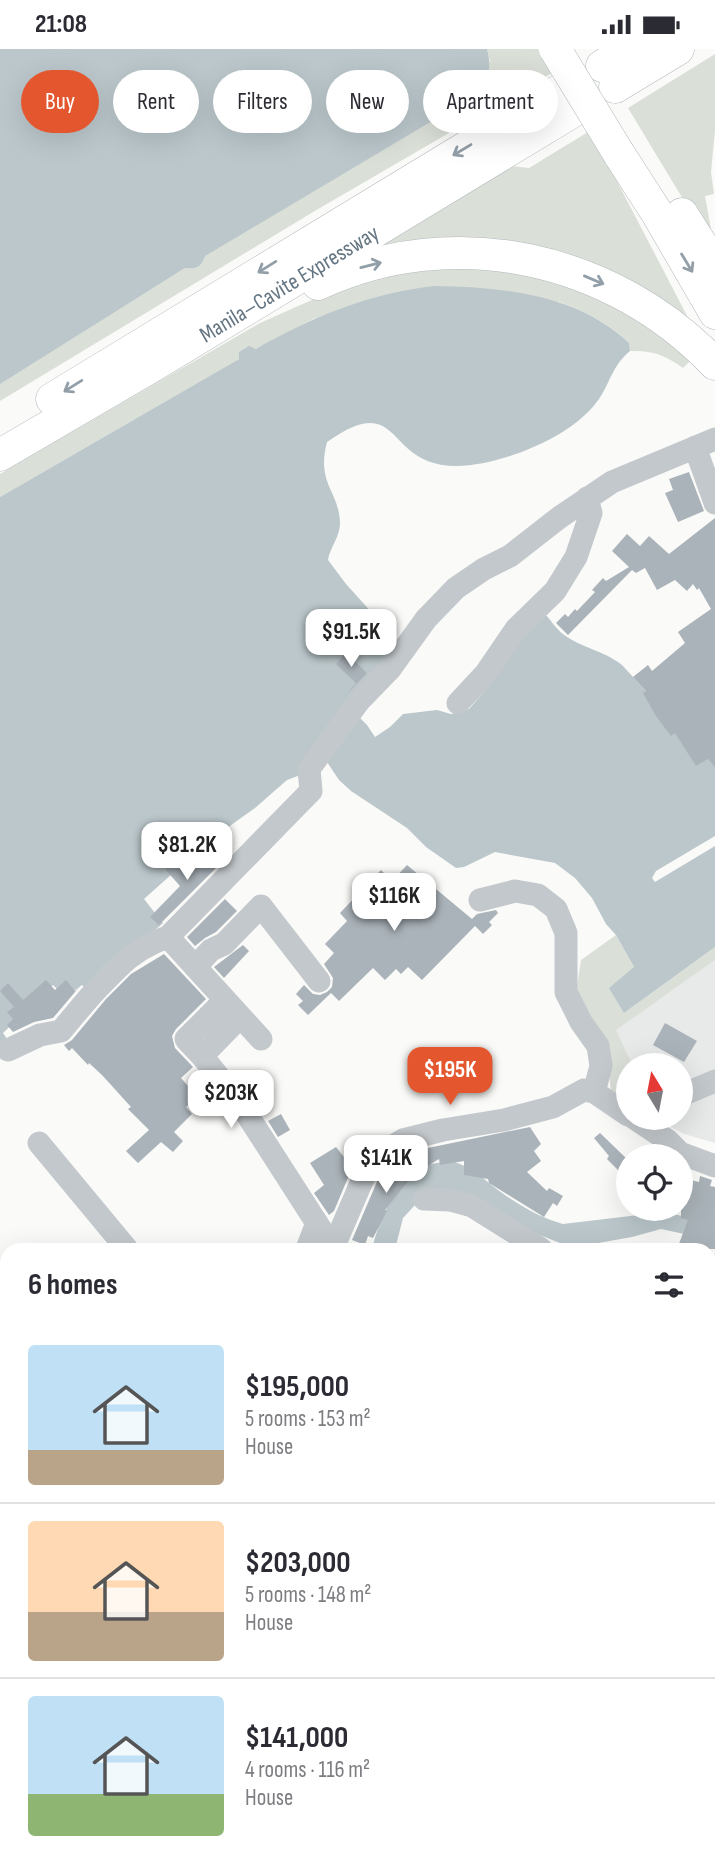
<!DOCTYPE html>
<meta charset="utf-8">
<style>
body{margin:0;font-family:"Sofia Sans Condensed",sans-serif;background:#f7f7f7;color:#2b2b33;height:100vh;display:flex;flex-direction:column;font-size:26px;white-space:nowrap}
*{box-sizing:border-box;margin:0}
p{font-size:23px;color:#7c7c81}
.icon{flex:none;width:38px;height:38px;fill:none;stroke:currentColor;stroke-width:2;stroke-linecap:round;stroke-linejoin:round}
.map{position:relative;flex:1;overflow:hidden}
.drawer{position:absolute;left:0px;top:1194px;width:716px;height:625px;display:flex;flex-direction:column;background:#fff;border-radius:21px 21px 0 0;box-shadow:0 7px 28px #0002}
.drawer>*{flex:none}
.banner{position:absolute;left:21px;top:21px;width:674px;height:63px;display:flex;gap:14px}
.needle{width:46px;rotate:350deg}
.controls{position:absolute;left:616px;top:1004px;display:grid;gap:14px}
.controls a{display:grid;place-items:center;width:77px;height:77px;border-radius:50%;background:#fff;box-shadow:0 7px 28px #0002;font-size:35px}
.price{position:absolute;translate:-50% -60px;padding:0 16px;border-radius:14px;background:#fff;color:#222;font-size:23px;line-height:46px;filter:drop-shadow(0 2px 4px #0008)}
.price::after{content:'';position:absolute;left:50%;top:42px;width:21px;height:16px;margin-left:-10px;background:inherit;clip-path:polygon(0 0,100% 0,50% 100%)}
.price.on{background:#e4572e;color:#fff}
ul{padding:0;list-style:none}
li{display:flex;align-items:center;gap:21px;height:175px;padding:0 28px}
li+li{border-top:2px solid #e1e1e2}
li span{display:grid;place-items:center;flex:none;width:196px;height:140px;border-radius:7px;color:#555}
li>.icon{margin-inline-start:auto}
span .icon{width:84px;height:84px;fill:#fffc;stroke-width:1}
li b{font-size:30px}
h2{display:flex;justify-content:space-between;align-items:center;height:84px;padding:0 28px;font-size:30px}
.pill{padding:0 24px;border-radius:32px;background:#fff;box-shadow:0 7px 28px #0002;font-size:24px;line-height:63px}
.pill.on{background:#e4572e;color:#fff}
.status{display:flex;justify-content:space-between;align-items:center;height:49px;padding:0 35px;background:#fff;direction:ltr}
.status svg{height:19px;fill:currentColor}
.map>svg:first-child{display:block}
.built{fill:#e8e9e9}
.green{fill:#dadfd7}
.water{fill:#bbc7cb}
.building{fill:#aab3b9}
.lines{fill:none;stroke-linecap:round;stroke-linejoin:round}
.highway-casing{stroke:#b4b9bd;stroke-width:33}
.minor{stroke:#c3c8cc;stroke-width:23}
.highway{stroke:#fff;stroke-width:32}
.highway-bridge-casing{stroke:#b4b9bd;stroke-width:33;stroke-linecap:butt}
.highway-bridge{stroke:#fff;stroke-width:32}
.oneway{stroke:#939fa8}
.labels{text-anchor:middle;stroke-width:7;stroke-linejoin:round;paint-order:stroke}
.street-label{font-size:23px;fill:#657683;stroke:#fff}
</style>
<div class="status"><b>21:08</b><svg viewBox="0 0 49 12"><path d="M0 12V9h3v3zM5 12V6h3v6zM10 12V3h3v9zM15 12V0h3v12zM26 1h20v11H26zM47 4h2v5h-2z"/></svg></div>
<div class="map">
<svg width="715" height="1818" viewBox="0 0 715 1818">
<rect width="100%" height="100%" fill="#fafaf8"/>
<path class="built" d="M715,911V1094L684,1085L655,1069H681V1017H630V1011L615,981Z"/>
<path class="green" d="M487,0H538L552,24L313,163L0,352V334L185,219C196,221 201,218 204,207L471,49L490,12Z
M715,5V81L711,123L714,145L705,147L715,203L628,59Z
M588,83L607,113L697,286L598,226L346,210L511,117L529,119Z
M421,219L509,220L579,240L641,271L690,312L683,319C666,306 651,301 630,302L629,294C609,274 586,263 559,253L364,252L313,270L256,300L248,298L239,303V310L0,448V425L260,274L350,234Z
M616,886L634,918L624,964L715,898V911L616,981L630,1011L626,1053L611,1044L607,1000L579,960L577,937L581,911Z"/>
<path class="water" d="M0,0H487C493,21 487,35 471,49L205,207C201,218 196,221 185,219L0,335Z
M434,237C502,238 578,245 629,294L630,302C612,317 611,332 599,350C589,365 569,380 554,388C523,405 477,421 442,416C385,407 399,343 327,393C316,435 339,441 340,474C340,488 330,498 328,511L346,535L402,597L303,725L287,731L255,759L203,796L194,807L188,822L173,824L144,850L163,874L120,912L130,923L96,957L86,940L82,936L65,948L53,936L3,984L11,996L0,1005V448L239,310V303L249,297L256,300C311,268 371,244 434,237Z
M545,565C551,571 556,580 563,585C581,599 603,601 622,616L715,717V787L656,822L652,829L655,833L715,797V898L624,964L609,939L634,918L616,886L606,875L592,849L575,829L555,814L495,803L464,818L456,819L426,798L407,779L351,742L339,731L325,710L355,664L367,676L375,688L390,678L403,665L437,661L451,665L469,660L494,631L499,611Z
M451,1112C471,1117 482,1129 498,1141C517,1155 540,1169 563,1175L664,1163L682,1167L715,1185L689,1186L661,1180L632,1188L587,1196L560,1194L428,1142L403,1169L395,1200H372C379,1172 391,1143 414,1123C424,1114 439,1114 451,1112Z"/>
<path class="building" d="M689,423L704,462L678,473L665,444L673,441L669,430Z
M715,469V718L708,710L696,717L675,684L671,687L656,667L643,644L646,642L633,628L648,616L652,622L685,594L678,583L711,560L699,539L697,541L693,535L687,542L675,531L657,541L645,519L636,524L632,521L568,586L556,574L565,565L568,568L575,560L577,562L595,543L592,541L603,529L606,532L629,518L612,502L627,485L640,497L649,487L669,505Z
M346,604L367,624L346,646L356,634L336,615Z
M213,796L223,806L216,814L218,817L159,876L150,868L180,837L165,820L173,812L184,822L193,813L195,815Z
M407,816L472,870L477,865L496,861L498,864L489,873L492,876L483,885L475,877L422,931L408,918L401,925L396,920L385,931L373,919L339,952L331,944L308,966L298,956L303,952L296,945L304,936L313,945L320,946L327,943L332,938L333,929L324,915L334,904L325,895L347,872L340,864L381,821L392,832Z
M225,850L237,862L216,883L205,889L195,897L187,888Z
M243,896L249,902L224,929L214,918Z
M164,905L206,950L176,980L172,987L175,999L193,1018L181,1029L197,1047L186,1058L192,1065L174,1083L183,1092L173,1103L161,1093L138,1114L126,1102L149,1081L128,1060L131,1058L102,1026L89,1014L88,1016L72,999L69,1002L64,996L72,991L106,950L131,925Z
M46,931L55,941L66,931L75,942L81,936L53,969L34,973L13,983L7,976L13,970L7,963L14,958L0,942L8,934L23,951Z
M665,974L697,992L684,1013L653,996Z
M281,1065L290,1081L278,1088L268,1072Z
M530,1078L541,1095L534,1102L541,1112L527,1123L547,1142L549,1139L563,1147L557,1157L553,1154L544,1168L489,1134L488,1130L464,1126V1112L440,1116L439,1110L426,1118L423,1100Z
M600,1084L628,1111L619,1122L607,1110L609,1107L594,1089Z
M336,1098L348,1113L356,1106L357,1107L334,1162L329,1166L314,1144L324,1136L310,1114Z
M415,1102L424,1119L414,1125L385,1161L387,1162L373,1189L368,1187L365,1196L352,1191L382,1121Z
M700,1127L712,1131L710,1137L715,1138V1200H677L688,1171L681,1169V1129L699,1133Z"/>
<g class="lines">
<g class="highway-casing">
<g id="highway">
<path d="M602,17L631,0"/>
<path d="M615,38L678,0"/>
<path d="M619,105L657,164L715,264"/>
<path d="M682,165L715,217"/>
<path d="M318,235C454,172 613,208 715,315"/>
<path d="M52,350L562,40"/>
<path id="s1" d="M0,406L154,316L575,61"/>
<path d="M709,1433L715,1419"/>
<path d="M709,1484L715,1470"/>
<path d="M527,1818L530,1811"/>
<path d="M552,1818L555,1811"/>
</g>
</g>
<path class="minor" d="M695,398L715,454
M458,654L486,624L516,580L555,542L576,508L591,464L587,449
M480,851L515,842L538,846L556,860L566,884V943L581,973L598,997L601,1017L594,1043
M168,888L261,990
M195,918L211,901L224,895L261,857L319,932
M240,968L202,1007L239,1053L329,1193L334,1197L371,1111L403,1091L443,1081L504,1071L553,1058L584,1041L594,1043L628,1066
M8,1001L40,986L61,982C91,947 122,902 168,888L311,742L309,720L359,652L390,620L426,570L456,539L484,520L510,507L560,468L612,433L715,390
M202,1007L186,990L225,951
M682,1046L715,1032
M634,1069L667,1091L680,1104L715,1117
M39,1094L127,1200
M424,1150L450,1151L472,1157L541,1200
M307,1200L317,1174
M709,1310H715
M6,1490L7,1496
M0,1540L7,1528
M709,1753L715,1754
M709,1804L715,1805"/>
<use href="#highway" class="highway"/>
<g class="highway-bridge-casing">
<path id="highway-bridge" d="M555,0L619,105"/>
</g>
<use href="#highway-bridge" class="highway-bridge"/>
</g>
<defs><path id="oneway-shaft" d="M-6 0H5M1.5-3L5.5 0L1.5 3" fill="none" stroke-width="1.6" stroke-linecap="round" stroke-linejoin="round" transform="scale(1.75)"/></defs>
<g class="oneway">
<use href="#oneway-shaft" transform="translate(462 101) rotate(149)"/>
<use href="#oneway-shaft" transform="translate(687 214) rotate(59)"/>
<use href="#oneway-shaft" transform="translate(371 216) rotate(-14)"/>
<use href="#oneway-shaft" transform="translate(267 218) rotate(148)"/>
<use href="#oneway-shaft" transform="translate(594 231) rotate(23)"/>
<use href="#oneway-shaft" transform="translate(73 337) rotate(148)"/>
</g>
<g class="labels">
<g class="street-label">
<text dy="8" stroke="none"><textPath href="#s1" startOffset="336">Manila–Cavite Expressway</textPath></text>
</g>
</g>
</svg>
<div class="controls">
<a><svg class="needle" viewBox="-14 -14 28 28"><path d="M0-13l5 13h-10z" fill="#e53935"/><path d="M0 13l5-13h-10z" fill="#7c7c81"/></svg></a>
<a><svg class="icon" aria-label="locate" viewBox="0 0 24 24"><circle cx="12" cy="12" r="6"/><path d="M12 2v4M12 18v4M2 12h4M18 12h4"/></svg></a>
</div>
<b class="price" style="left:351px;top:620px">$91.5K</b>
<b class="price" style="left:187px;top:833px">$81.2K</b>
<b class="price" style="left:394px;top:884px">$116K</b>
<b class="price on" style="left:450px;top:1058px">$195K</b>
<b class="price" style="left:231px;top:1081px">$203K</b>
<b class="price" style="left:386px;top:1146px">$141K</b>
<div class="banner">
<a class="pill on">Buy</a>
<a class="pill">Rent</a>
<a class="pill">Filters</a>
<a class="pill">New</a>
<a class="pill">Apartment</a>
</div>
<section class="drawer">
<h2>6 homes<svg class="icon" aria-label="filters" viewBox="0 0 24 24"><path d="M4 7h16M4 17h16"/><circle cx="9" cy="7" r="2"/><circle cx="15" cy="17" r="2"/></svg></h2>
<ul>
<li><span style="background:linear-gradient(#bfe0f5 75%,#b9a48a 0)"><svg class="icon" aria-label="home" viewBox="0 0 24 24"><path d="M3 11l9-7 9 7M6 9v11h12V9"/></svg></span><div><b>$195,000</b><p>5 rooms · 153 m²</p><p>House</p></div></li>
<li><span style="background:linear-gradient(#ffd9b3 65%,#b9a48a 0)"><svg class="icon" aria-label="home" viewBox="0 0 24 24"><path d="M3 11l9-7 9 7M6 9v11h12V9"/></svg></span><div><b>$203,000</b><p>5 rooms · 148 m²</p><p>House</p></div></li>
<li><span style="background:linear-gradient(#bfe0f5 70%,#8fb573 0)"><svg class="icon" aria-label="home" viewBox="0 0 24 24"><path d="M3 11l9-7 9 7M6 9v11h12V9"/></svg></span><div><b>$141,000</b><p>4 rooms · 116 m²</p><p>House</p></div></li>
</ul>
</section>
</div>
